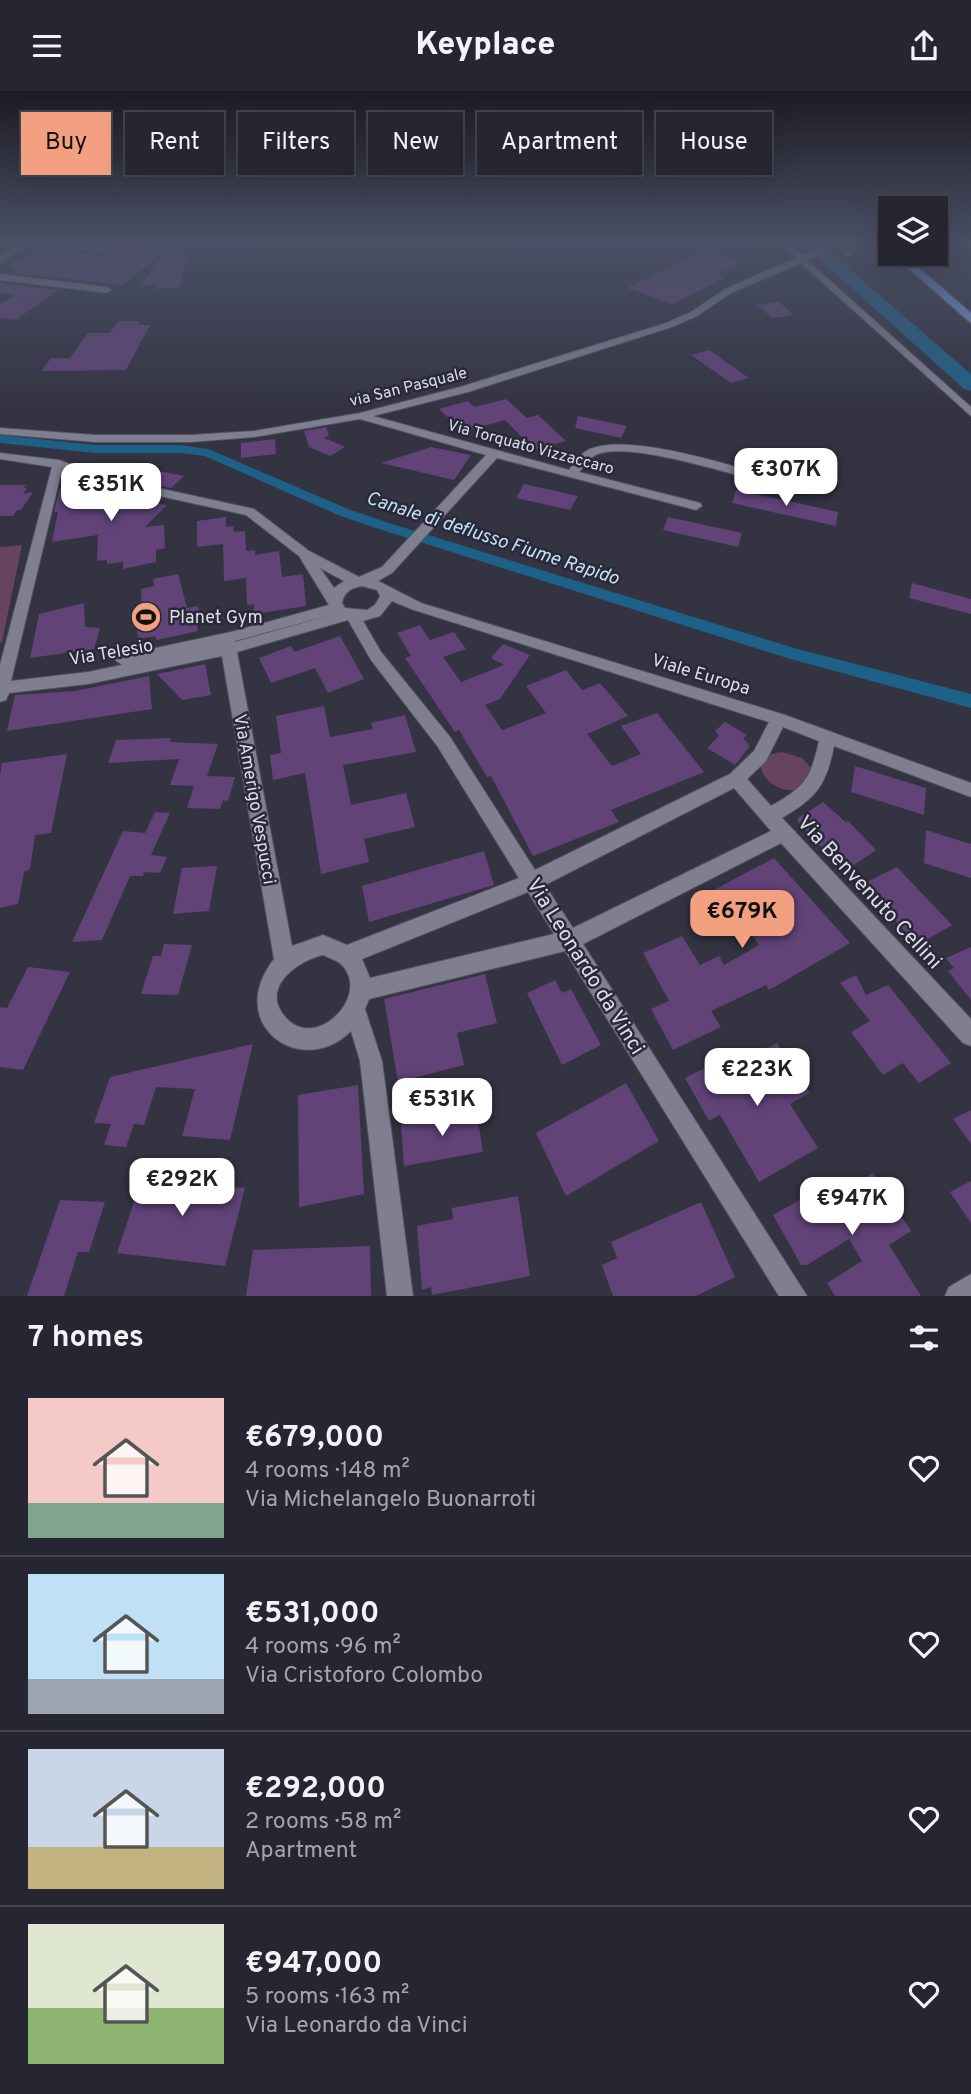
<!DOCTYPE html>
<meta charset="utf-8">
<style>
body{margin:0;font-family:Overpass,sans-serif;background:#32323e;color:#f1f3f6;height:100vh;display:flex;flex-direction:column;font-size:26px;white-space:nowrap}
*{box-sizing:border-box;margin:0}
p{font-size:23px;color:#a4a5ac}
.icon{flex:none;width:38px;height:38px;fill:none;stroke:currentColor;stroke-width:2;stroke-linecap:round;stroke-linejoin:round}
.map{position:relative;height:1205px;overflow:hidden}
.panel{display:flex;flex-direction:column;background:#262632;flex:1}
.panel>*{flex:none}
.hud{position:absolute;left:21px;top:21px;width:929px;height:63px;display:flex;gap:14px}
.tools{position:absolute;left:878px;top:105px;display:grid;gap:14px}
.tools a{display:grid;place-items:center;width:70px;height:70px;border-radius:0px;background:#262632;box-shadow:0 7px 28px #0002,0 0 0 2px #42434d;font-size:35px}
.price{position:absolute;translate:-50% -60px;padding:0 16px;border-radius:14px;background:#fff;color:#222;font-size:23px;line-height:46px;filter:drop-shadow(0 2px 4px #0008)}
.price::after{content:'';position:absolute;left:50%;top:42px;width:21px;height:16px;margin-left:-10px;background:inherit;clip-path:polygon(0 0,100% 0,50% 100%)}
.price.active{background:#f2a07f;color:#111}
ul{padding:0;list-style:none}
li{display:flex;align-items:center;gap:21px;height:175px;padding:0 28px}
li+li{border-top:2px solid #42434d}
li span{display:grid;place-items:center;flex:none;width:196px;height:140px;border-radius:0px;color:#555}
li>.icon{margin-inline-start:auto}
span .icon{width:84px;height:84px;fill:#fffc;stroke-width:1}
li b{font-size:30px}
h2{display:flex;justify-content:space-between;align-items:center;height:84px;padding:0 28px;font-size:30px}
.chip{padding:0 24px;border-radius:0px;background:#262632;box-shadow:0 7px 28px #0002,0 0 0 2px #42434d;font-size:24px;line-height:63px}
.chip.active{background:#f2a07f;color:#111}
header{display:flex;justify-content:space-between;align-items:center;height:91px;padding:0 28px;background:#262632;font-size:32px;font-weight:800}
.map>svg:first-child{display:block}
.green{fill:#674361}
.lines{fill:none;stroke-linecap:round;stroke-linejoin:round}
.canal{fill:#1e6188;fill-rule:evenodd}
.river{fill:#1e6188;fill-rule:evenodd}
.building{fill:#614378}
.lane-casing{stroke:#52515f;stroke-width:6}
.street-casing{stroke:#52515f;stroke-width:2}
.secondary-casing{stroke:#52515f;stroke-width:2}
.highway-casing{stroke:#52515f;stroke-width:3}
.lane{stroke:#7f7f91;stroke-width:4.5}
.street{fill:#7f7f91;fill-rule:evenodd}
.secondary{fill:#7f7f91;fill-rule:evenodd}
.highway{fill:#76a0f0;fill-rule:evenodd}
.labels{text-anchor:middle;stroke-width:5;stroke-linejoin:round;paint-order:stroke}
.far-street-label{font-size:16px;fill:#dedfe9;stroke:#292938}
.poi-label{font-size:18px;fill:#dedfe9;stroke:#292938;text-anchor:start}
.street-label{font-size:18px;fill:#dedfe9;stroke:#292938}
.water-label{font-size:19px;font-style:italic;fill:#c0e1f9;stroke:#292938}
.near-street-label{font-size:21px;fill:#dedfe9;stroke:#292938}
</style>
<header><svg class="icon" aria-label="menu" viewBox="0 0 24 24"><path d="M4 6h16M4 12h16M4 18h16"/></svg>Keyplace<svg class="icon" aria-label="share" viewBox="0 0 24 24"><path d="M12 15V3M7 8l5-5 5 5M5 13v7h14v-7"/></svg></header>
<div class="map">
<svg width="971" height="1205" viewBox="0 0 971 1205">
<rect width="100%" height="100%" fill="#333342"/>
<path class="green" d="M22,454L2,551L0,552V456Z
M782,661L802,667L812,678L803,698C796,699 787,700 780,697C757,687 752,664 782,661Z"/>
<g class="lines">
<path class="canal" d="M0,344L95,354H180L208,358L348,418L386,431L794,557L971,603V617L787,567L376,437L338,424L205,365L180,362H95L0,352Z"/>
<path class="river" d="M802,152H819L971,283V300L964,298Z"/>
</g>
<path class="building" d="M119,152H143V158L184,153L187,168L179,196L156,198L157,195L154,194L141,195L163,163L122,194L14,182V178L8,175L43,155L99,164Z
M706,158L743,171L716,183L726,186L673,213L627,197Z
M0,192H1L58,199L16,229L0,227V213L15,204L0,202Z
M779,211L794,224L773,227L757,214Z
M118,230H134L140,231L138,234H150L126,279L41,280L51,267H70L88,242H110Z
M709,259L749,287L731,292L691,264Z
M506,308L527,327L538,324L566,350L534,359L505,329L463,341L439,318L468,310L474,316Z
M578,325L627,335L621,347L575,337Z
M326,336L329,344L324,347L345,356L330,365L309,356L304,340Z
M275,348L276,363L241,367V352Z
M431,356L471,364L454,389L381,372Z
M117,372L184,385L171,397L105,383Z
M94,393L160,408L156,412L167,414L145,436L164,434L165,457L156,459V471L123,478V471L107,473V469L97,470L98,444L52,451L58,421H54L60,397Z
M524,393L578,405L570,419L516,407Z
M0,394H26L23,397H27L23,403L33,401L21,419H17L13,425H0Z
M736,399L838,421L836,435L732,412Z
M226,426V436L233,435L234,441L245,440L246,460L255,459V464L279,460L282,486L303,483L306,515L254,523V513L247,514L246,487L224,490L223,453L197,456V430Z
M668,426L742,442L738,456L663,439Z
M178,483L187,517L198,515L201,526L196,529L198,540L157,549L155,545L138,548L137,535L142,534L141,498L154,495L153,488Z
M912,492L971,508V523L909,507Z
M84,512L85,536L100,537L94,558L30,567L39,523Z
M420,534L430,549L454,541L466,558L443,566L461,591L504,574L491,567L503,553L530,564L500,608L485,614L502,639L546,622L526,595L566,579L582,599L600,592L628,625L587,643L612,675L641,663L621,635L657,622L704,681L611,719L619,731L533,765L491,685L487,686L459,639L455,641L405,567L411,565L397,542Z
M340,545L364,588L328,602L315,577L271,592L259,567L291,555L294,561Z
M205,573L211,604L182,609L157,583Z
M149,585L152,618L7,640L15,604L75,600Z
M324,615L330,646L373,638L371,632L405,624L416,661L343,674L351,714L406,702L415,736L364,748L369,771L321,783L305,682L273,689L270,664L281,662L276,625Z
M725,631L747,644L743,647L750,655L735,674L707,657L719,645L715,640Z
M171,647L170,651L218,653L207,685L235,686L228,710L223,709L220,718L187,717L194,695L170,694L179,668L108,672L116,649Z
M67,663L51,742L35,744L30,778L24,781L18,813L0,817V684L2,672Z
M855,675L926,697L924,724L851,701Z
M823,711L847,732V729L876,759L848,778L824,759L798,731V727Z
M155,721L170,722L151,764L167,766L160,782L144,781L143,785H130L102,849L72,851L123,740L145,742Z
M926,739L971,753V787L924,772Z
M484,760L494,794L369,831L362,795Z
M774,767L850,852L769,899L766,894L711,920L721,936L673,959L651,918L669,910L643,862L682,845L700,874L719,865L724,874L759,854L743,832L723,843L697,808Z
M217,775L209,820L173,823L182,777Z
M897,776L952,834L917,854L863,793Z
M164,853L192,854L178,904L141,903L153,865H161Z
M971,856V909L948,880L954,877L946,867Z
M28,876L70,881L23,979L0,976V916L7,917Z
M485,883L497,932L457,942L464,974L398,991L384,908Z
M856,884L866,904L888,894L951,972L919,992L903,972L883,984L851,941L870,930L840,892Z
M555,889L562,902L571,898L601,954L562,974L527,902Z
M777,952L810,1002L790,1013L818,1057L759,1091L720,1024L709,1030L685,987L732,963L738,972Z
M253,953L230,1049L182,1045L195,998L156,996L144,1034L134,1033L126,1056L104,1054L111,1033L94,1032L110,986Z
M626,992L659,1050L566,1105L536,1042Z
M358,994L364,1103L299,1116L298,1004Z
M476,1017L483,1061L404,1075L401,1034Z
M971,1019V1053L953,1028Z
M146,1075L213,1082L210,1094L245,1097L225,1175L117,1162Z
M873,1082L911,1140L889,1154L921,1205H835L827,1192L862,1170L849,1148L807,1174H801L773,1124L823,1096L830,1107Z
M971,1090V1132L950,1101Z
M518,1105L530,1185L432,1204L431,1196L422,1199L417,1135L453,1128L452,1117Z
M60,1109L105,1111L89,1161H78L64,1205H27Z
M701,1111L735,1186L696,1205H613L602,1174L617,1167L611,1151Z
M370,1155L371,1205H246L253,1159Z"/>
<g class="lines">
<g class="lane-casing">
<path id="lane" d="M836,153L849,163"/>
</g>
<g class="street-casing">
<path id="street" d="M0,152H26L29,154L25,156L2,154Z
M40,152L98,156L107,152H117L99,161Z
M780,152H788L803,165L833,152H843L807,169L971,316V325L801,172L731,202L697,225L672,236L468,301L373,325L569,379C574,372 580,363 588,359C626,341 725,373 765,384V390L761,391C728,382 622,348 594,365C588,369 584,376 579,381L700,412L702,415L696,419L497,367L392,482L378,490L421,512L785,624L971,692V706L834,655C826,695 816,707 782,727L971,928V955L963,952L781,752L583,853L807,1205H779L565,860L369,908L365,918L382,970L413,1205H387L360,970L351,940C302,989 223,934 274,868L222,565L88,593L9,602L6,609L0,611V574L52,376L0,368V362L59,369L103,385L254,418L309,460L359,486L382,476L486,364L360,328L254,346L191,351H95L0,343V337L95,344H191L254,340L360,322L460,296L666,232L691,221L725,198L796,167ZM62,378L96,391L246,424L299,465L329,514L231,541L118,565L115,569L122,574L88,581L11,590ZM320,477L344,490L334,497ZM362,495L377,499L380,505L375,514L367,519L345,517L342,512C344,501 351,497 362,495ZM392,510L411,518L769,631L754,660L730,683L535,779L450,646L381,561L363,530L380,525ZM334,523L235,551V550ZM348,529L371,569L438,656L519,787L347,854L323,844L292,855L237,561ZM783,636L819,650C811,687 805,696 771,715L747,688L766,670ZM734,697L771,740L573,837L545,794ZM528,801L554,843L370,887L362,868ZM323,864C329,867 337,869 342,874C371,905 317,959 287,928C259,899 294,871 323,864Z
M962,152H971V156Z
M0,183L107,196L111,199L107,202L0,189Z
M971,1183V1205H945L949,1196Z"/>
</g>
<g class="secondary-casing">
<path id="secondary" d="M23,152H33L0,172V165Z"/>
</g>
<g class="highway-casing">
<path id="highway" d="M892,163H903L971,222V232Z"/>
</g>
<use href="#lane" class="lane"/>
<use href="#street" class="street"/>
<use href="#secondary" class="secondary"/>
<use href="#highway" class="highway"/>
</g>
<linearGradient id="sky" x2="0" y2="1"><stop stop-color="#1c1c24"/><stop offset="0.47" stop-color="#4a5065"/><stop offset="1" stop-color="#4a5065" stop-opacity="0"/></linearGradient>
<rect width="971" height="321" fill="url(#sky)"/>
<defs>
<g id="stadium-disc" transform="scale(1.575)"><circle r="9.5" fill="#f2a07f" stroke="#292938"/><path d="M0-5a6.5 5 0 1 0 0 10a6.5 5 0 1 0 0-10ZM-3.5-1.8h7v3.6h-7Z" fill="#111"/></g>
</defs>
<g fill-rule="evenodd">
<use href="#stadium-disc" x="146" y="526"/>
</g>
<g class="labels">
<g class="far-street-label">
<text transform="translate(408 295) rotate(-14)" y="6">via San Pasquale</text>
<text transform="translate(531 355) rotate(15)" y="6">Via Torquato Vizzaccaro</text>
</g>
<g class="poi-label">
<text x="169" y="532">Planet Gym</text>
</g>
<g class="street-label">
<text transform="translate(111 561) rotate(-10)" y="6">Via Telesio</text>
<text transform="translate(701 583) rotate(17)" y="6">Viale Europa</text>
<text transform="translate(255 708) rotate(80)" y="6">Via Amerigo Vespucci</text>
</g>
<g class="water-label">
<text transform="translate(493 446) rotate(18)" y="7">Canale di deflusso Fiume Rapido</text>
</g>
<g class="near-street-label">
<text transform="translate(870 801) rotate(47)" y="7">Via Benvenuto Cellini</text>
<text transform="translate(586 875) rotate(58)" y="7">Via Leonardo da Vinci</text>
</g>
</g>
</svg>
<div class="tools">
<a><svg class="icon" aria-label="layers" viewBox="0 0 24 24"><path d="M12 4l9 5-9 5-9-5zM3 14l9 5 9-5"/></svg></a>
</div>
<b class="price" style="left:786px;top:417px">€307K</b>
<b class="price" style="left:111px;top:432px">€351K</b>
<b class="price active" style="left:742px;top:859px">€679K</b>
<b class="price" style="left:757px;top:1017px">€223K</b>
<b class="price" style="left:442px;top:1047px">€531K</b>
<b class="price" style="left:182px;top:1127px">€292K</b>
<b class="price" style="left:852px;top:1146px">€947K</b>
<div class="hud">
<a class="chip active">Buy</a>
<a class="chip">Rent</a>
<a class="chip">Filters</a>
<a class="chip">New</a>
<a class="chip">Apartment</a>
<a class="chip">House</a>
</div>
</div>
<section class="panel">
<h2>7 homes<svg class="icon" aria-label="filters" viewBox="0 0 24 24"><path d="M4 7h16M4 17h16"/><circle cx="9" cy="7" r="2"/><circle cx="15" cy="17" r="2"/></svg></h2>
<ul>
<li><span style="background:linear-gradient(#f6c9c9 75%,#7fa58c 0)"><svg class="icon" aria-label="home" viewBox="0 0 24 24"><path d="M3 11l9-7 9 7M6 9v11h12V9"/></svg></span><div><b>€679,000</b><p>4 rooms · 148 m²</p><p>Via Michelangelo Buonarroti</p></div><svg class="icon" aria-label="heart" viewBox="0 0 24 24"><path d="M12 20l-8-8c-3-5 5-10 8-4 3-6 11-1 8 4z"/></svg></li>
<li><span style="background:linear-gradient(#bfe0f5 75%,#9aa5b1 0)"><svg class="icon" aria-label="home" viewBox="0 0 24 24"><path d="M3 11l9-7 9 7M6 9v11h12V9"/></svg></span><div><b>€531,000</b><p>4 rooms · 96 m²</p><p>Via Cristoforo Colombo</p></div><svg class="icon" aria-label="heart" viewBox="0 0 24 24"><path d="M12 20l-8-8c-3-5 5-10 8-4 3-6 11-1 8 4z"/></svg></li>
<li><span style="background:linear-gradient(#c9d6e8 70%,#c2b280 0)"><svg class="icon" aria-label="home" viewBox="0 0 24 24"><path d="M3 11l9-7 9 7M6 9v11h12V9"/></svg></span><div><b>€292,000</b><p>2 rooms · 58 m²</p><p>Apartment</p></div><svg class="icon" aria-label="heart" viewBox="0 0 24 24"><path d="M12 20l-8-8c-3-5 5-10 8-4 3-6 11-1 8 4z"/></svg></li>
<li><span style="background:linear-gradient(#dfe7d0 60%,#8fb573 0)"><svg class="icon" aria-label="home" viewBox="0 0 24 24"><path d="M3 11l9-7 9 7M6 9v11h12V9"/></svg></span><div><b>€947,000</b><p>5 rooms · 163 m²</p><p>Via Leonardo da Vinci</p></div><svg class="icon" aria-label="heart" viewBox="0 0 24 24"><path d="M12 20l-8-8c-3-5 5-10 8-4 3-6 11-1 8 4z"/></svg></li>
</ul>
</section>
